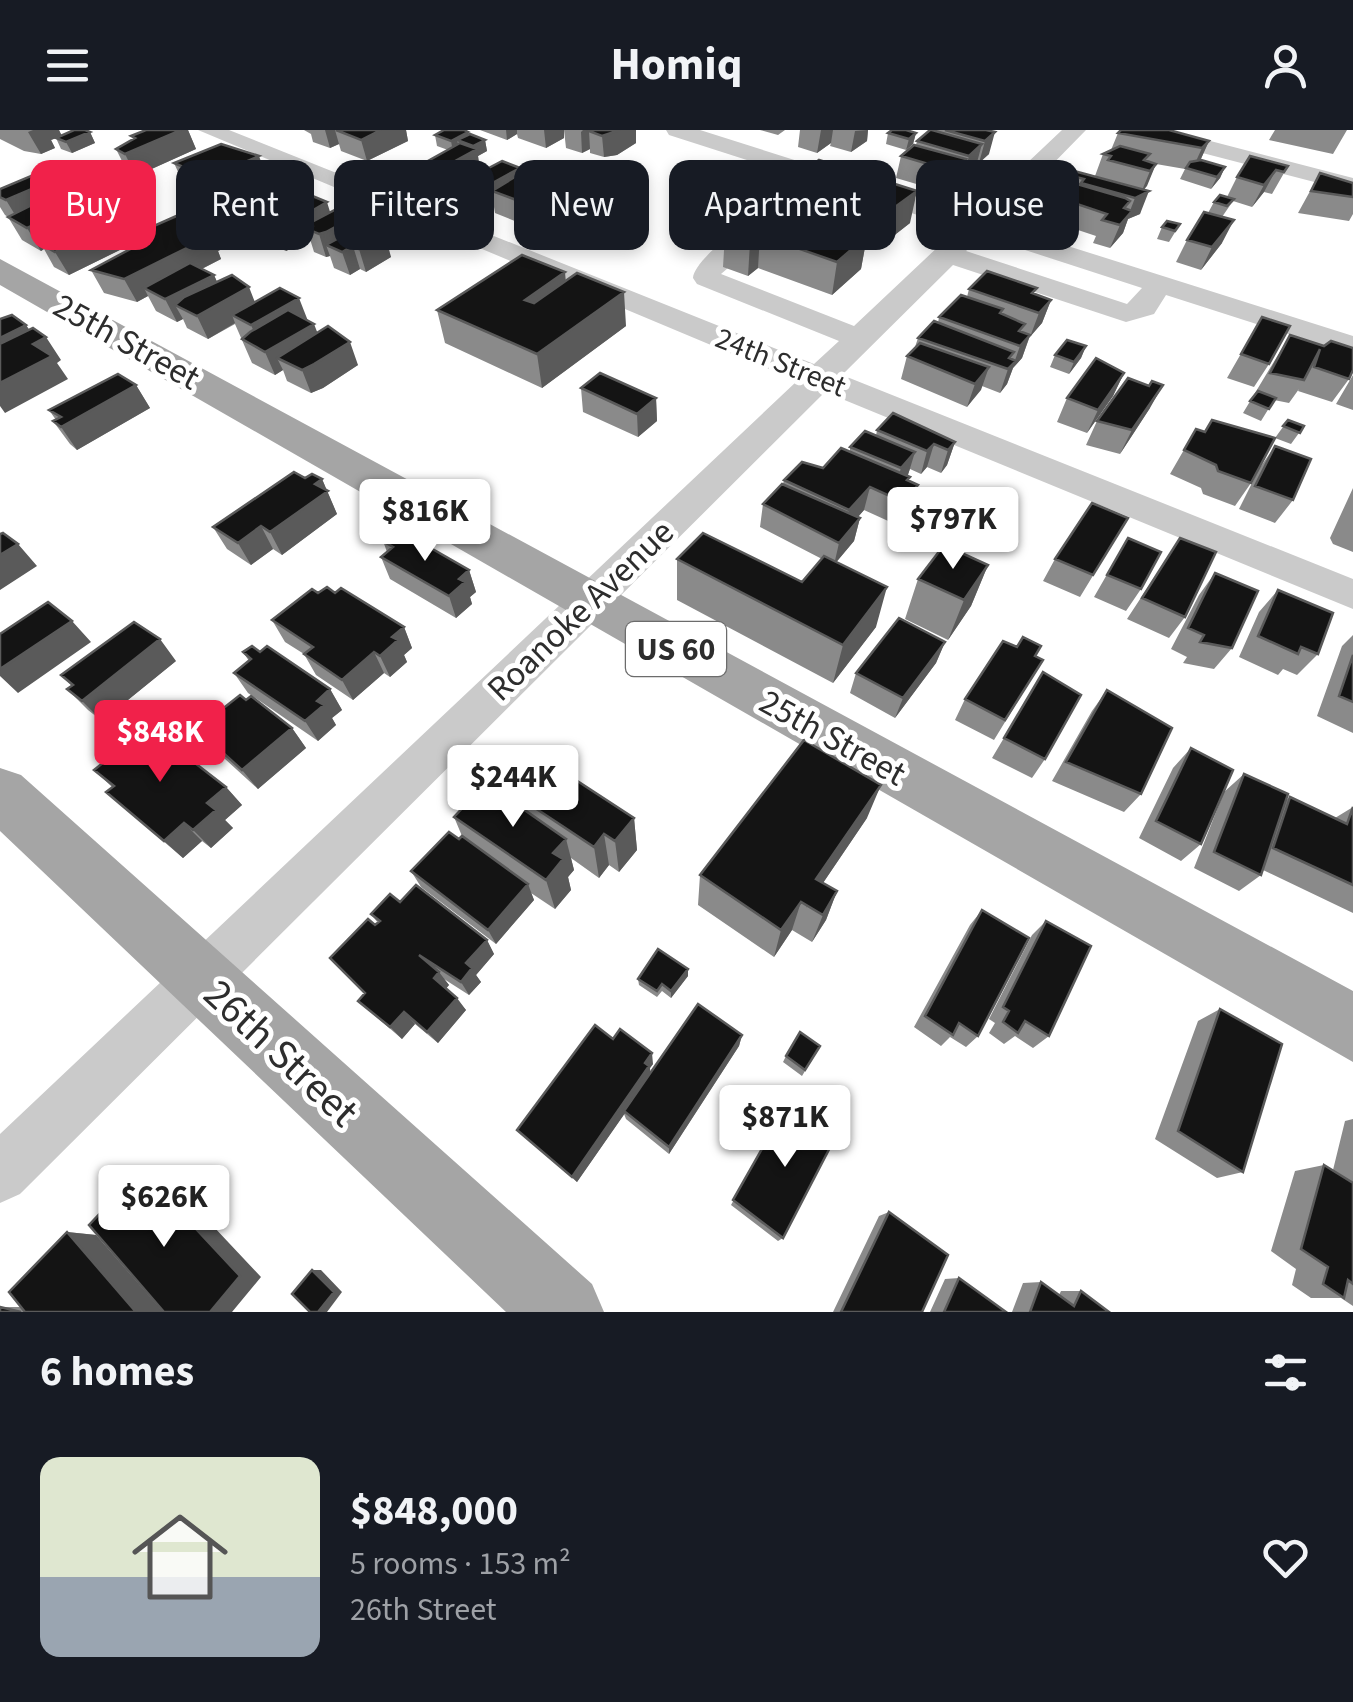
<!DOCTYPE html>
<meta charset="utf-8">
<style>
body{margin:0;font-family:"Source Sans 3",sans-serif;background:#20242c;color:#f1f3f6;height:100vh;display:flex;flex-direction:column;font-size:38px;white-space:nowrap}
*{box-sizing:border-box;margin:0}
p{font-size:32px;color:#9ea1a6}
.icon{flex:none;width:55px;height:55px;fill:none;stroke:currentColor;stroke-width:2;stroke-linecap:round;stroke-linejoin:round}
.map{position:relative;height:1182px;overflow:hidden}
.side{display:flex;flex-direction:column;background:#171b24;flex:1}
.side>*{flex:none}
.guide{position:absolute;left:30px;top:30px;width:1295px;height:90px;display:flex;gap:20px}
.price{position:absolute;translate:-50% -85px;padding:0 22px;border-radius:10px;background:#fff;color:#222;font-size:32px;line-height:65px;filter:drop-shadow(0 2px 5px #0008)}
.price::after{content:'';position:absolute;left:50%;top:60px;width:30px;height:22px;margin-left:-15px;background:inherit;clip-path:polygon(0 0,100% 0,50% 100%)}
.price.selected{background:#f1214a;color:#fff}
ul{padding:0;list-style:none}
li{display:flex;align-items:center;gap:30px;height:250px;padding:0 40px}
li+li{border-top:2px solid #363941}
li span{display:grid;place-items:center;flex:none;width:280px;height:200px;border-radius:20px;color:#555}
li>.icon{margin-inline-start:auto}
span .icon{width:120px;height:120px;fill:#fffc;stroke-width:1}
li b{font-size:42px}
h2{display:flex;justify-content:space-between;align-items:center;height:120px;padding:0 40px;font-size:42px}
.tag{padding:0 35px;border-radius:20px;background:#171b24;box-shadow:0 5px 15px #0003;font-size:35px;line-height:90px}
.tag.selected{background:#f1214a;color:#fff}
header{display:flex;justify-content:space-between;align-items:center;height:130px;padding:0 40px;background:#171b24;font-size:45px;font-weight:700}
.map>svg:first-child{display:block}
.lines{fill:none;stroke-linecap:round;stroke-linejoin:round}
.minor{fill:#cacaca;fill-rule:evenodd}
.major{fill:#a5a5a5;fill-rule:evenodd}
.wall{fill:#8a8a8a}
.shaded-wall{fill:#5a5a5a}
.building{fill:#141414;stroke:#5a5a5a;stroke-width:2.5}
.labels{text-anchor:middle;stroke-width:10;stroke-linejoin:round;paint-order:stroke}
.far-street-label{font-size:30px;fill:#2d2d2d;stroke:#fff}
.shield{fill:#fff;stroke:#6c6c6c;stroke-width:2.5}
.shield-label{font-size:32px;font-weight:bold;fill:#2d2d2d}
.street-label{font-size:35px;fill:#2d2d2d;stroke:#fff}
.near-street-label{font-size:42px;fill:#2d2d2d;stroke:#fff}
</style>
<header><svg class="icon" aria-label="menu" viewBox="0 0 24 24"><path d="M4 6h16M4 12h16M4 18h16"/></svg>Homiq<svg class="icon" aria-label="person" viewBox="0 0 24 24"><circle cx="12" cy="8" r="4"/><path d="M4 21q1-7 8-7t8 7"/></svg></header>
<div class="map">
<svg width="1353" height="1182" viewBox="0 0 1353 1182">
<rect width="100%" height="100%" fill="#fff"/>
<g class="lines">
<path class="minor" d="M198,0H229L814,234L839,211L697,154L693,148C694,128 759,79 779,84L783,89L779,94L721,144L854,196L958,98L669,5L666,0H700L971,86L1062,0H1086L995,93L1353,206V225L1166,165L1154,184L1126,192L953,135L842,245L1353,449V479L825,262L20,1064L0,1073V1004L797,251ZM982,106L1142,158L1127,174L966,121Z
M1130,0H1168L1353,48V62L1133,5Z"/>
<path class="major" d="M0,129L1353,861V932L0,155Z
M0,638L21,645L592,1154L604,1182H506L0,701Z"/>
</g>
<path class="wall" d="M0,0H59L61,5L72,1L70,0H85L90,2L95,13L72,23L61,19L56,8L51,10L55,18L41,24L24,21L0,9Z
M146,0H188L196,19L136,46L127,41L116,19L133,9L131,6Z
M304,0H406L408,11L367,31L341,21L339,14L330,18L313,12L311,4Z
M480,0H636V13L617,25L604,27L590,23V19L582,23L566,18L564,0V8L546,18L518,8L517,4L507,10Z
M760,0H785L778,5Z
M800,0H868L867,11L851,22L830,16L831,13L817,23L798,17Z
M930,0H986L989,24L979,33H977L976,36L963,48H961L960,52L947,63L896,48L901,26L916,15L917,11Z
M1275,0H1347L1333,24L1269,10Z
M468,2L469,4L485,10L487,21L478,26L480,41L440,65L424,58L419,36L448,20L437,16L435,5Z
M888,3H916L913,14L906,20L886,14Z
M1118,3L1209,11L1200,31L1225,37L1220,48L1211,59L1180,49L1185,39L1156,34L1144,60L1140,84L1128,89L1123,103L1110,118L1093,113L1096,106L1054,92L1074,41L1101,48L1095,46L1103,24L1111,20Z
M819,30L910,93L878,118L866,112L861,139L832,165L758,138L748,146L723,137L725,104Z
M174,33L265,44L277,48L285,71L330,82L376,100L391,127L366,142L360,139L350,145L334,138L330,126L326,127L314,122L310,109L286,121L263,111L254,88L265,83V81L257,85L238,77L230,81L220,76L215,66L206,61L200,63L184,55Z
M1288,36L1272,64L1264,62L1252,77L1233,71L1222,87V113L1201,140L1176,132L1187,110L1208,83L1214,72L1227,67L1237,47Z
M521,43L560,47L561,60L563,59L562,51L590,58L585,61L586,83L549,106L535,100L533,87L522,94L495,83L494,77L491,79L473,71L468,49Z
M1320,43L1353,53V84L1349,91L1298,83Z
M0,59L62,67H75L73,62L110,59L116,70L93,80L90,79L95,89L118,92L130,115L69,145L54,137L44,119L41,121L22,110L8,87L5,85L0,77Z
M1180,94L1169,112L1157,109L1162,97Z
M210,98L220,120L218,121L221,129L202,139L214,145L217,152L255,172L308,190L317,202L358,235L323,258L311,263L287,251L283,240L275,245L252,233L235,194L208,209L187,198L183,189L177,192L156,181L148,166L137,172L104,163L91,140L145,111L140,102Z
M969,159L1035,164L1051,170L1042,193L1030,206L1022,228L1013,238L1007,254L1000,263L982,256L967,277L901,249L907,226L915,217L918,208L938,193L939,187L967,167Z
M437,180L626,196L542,258L445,213Z
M1262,187L1269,234L1254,257L1227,248Z
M1290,205L1349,249L1332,272L1298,261L1299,259L1289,273L1274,270L1261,291L1243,283Z
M1086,216L1081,228L1069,244L1050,237L1055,225Z
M1124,243L1113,266L1087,303L1057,292L1067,268Z
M1353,245V280L1336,274Z
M136,255L150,278L77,320L70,314L53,291L56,290L49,280Z
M1149,256L1150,278L1120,324L1086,315L1097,291Z
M581,258L656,268L657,291L638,307L583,282Z
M1288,290L1304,296L1291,314L1275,308Z
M1196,299L1251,353L1235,376L1203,364L1201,358L1170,344Z
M877,300L955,312L947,335L941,343L927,337L921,344L910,339L907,346L909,351L918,355L911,377L897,395L864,380L858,387L860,388L854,411L836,432L876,497L833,553L677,470V429L802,452L822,429L760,397L763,374L783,354L784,350L823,338L850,321V317L876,306Z
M1275,316L1293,370L1275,393L1239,379L1259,339Z
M305,348L322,349L337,384L282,425L273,419L251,435L227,419L213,397Z
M1353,358V422L1333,414L1330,408Z
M1128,388L1080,467L1043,451L1055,429Z
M1128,408L1141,459L1126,481L1094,467Z
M1180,408L1185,487L1169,508L1127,489Z
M383,411L469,440L476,462L470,467L472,474L456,488L390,449L381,427L387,422Z
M988,435L971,476L948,510L905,489L918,449Z
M1215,443L1232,518L1214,539L1183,533L1187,527L1171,519L1199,465Z
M1278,460L1318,524L1297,545L1283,539L1278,545L1239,527L1259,482Z
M318,463H335L404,497L412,518L404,525L407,532L390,547L384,543L353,570L316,545L304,524L285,512L272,490Z
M1353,505V603L1317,586L1342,516Z
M945,512L936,533L895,588L850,563L856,543Z
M243,522H260L330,559L342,580L332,588L336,595L318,611L248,563L234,543L249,531Z
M1043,530L994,610L955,590L965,569Z
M176,531L102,591L88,580L67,559L72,556L61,545Z
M1043,542L1045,629L1032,648L992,628Z
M1107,560L1141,664L1124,682L1052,651L1092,581Z
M246,570L292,598L306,618L258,659L214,619L197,599Z
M156,610L226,657L242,675L225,690L233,698L211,718L202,711L183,728L106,662L112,657L94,640Z
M1191,618L1201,714L1181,731L1139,708L1173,638Z
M1244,644L1286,670L1290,667L1335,688L1353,677V783L1263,740L1261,745L1239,761L1194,738L1224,662Z
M508,660L634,688L637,720L619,742L609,735L599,748L571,728L574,740L568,747L571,760L555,779L531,763L534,770L496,814L421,757L411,741L462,706L454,687L512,671Z
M867,688L823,753L837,761L826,790L812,812L792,800L774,827L698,775L700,745Z
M400,772L487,810L494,824L476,845L481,852L469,865L444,849L449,855L446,858L466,880L438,913L415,894L402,909L358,871L365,863L375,795L378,793L371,784Z
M982,780L978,906L966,917L950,907L941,916L914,897L970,795Z
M1046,791L1049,906L1033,918L1015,906L1004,914L989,903L995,893L989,889L1032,805Z
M688,846L671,868L662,861L657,867L639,855L638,849Z
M1220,879L1243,1042L1217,1048L1155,1009L1198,891Z
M742,905L739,916L669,1024L626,989L624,984L577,1052L517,1000L613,909L653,934L650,938V943Z
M820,916L802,946L783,932L786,926Z
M788,973L783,1108L778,1111L731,1075Z
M1353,989V1176L1341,1168H1311L1292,1155L1296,1139L1271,1121L1295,1041L1324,1035L1333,1040L1345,991Z
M889,1082L922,1182H833L879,1086Z
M67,1102L96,1105L163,1182H0V1177H21Z
M959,1148L1006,1182H930L945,1149Z
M1041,1152L1059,1165L1061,1161H1081L1109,1182H1012L1023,1153Z"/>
<path class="shaded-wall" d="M33,0H59L62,6L51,10L55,18L41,24L28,2Z
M181,0H188L196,19L136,46L125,24Z
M325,0H335L339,14L330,18Z
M381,0H406L408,11L367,31L361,10Z
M506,0H517V4L507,10Z
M544,0H564V8L546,18Z
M583,0H636V13L617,25L604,27L602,6L589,1L590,19L582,23L581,2Z
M821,0H833L831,13L817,23Z
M868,0L867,11L851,22L855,1Z
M90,2L95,13L72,23L66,12Z
M468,2L470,13L457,10L459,18L453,22L451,11Z
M995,2L989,24L979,33L985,11Z
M916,3L913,14L906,20L909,9Z
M485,10L487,21L478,26L480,41L440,65L435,42L474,21L473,16Z
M1209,11L1199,33L1192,40L1202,18Z
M982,14L976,36L963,48L969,26Z
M259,26L267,48L229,54L238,77L230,81L220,58L217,57L213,46L198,40L206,61L200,63L190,40Z
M966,29L960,52L947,63L952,41Z
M1156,34L1147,56L1141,63L1150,41Z
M1225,37L1220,48L1211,59L1217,47Z
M520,38L524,60L492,61L494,77L491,79L487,56Z
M1276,40L1264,62L1252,77L1264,55Z
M589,46L590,58L585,61L586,83L549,106L546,83L574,55Z
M560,47L562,69L532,77L533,87L522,94L519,71Z
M277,48L285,71L257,85L249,62Z
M53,50L65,72L20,93L6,70Z
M110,59L116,70L93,80L87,69Z
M917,61L910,93L878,118L884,85Z
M1149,61L1140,84L1128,89L1123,103L1110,118L1120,95L1128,86L1135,68Z
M837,66L832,98L810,87Z
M86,72L98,94L41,114L44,119L41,121L27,98Z
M327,72L334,95L370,78L376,100L326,115L330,126L326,127L319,104L312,96L308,94L311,101L307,99L310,109L286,121L277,98Z
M1234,90L1222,113L1201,140L1212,117Z
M118,92L130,115L69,145L55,122Z
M210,98L220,120L218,121L221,129L154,163L144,158L148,166L137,172L124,149Z
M385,104L391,127L366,142L359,119Z
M760,105L758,138L748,146L750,113Z
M867,106L861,139L832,165L837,132Z
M353,116L360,139L350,145L342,122Z
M565,142L568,176L530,203L525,170Z
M214,145L224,168L175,175L183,189L177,192L165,169Z
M249,157L258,180L232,185L235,193L208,209L197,186Z
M624,162L626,196L542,258L537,224Z
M299,168L308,191L261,218L251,195Z
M1051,170L1042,193L1030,207L1039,183Z
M314,194L323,217L277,228L283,240L275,245L265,222Z
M26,195L38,212L46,207L61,230L57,233L68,249L5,283L0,276V208Z
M1030,205L1022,228L1013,238L1007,254L1000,263L1008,239L1014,233L1020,216Z
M350,212L358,235L323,258L311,263L302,240Z
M1086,216L1081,228L1069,244L1074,232Z
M989,237L981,260L967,277L975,254Z
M1124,243L1113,266L1087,303L1098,280Z
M136,255L150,278L77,320L61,297Z
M1163,255L1150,278L1120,324L1132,300Z
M656,268L657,291L638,307L637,284Z
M955,312L947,335L941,343L948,320Z
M934,314L927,337L921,344L927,321Z
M915,322L908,345L894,361L901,338Z
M322,349L337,384L282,425L270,402L315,354Z
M918,355L911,377L897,395L903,372Z
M870,357L864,380L844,403L849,380Z
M860,388L854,411L834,435L839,413Z
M261,396L273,419L251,435L238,413Z
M18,414L37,436L0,460V425Z
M988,435L971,476L948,510L964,470Z
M469,440L476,462L470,467L472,474L456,488L449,466L459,449Z
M887,457L876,497L833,553L843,515Z
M72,491L91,512L18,563L0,546V539Z
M404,497L412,518L404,525L407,532L390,547L380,526L392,507Z
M160,509L176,531L102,591L82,571Z
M945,512L936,533L895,588L903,568Z
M374,522L384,543L353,570L342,550Z
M330,559L342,580L332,588L336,595L318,611L305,591L317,571Z
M292,598L306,618L258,659L242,640Z
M881,655L867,688L806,778L816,749Z
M226,657L242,675L225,690L233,698L211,718L193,700L207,673Z
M634,688L637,720L619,742L615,711Z
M184,693L202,711L183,728L164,711Z
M604,704L609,735L599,748L594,717Z
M566,709L574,740L568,747L571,760L555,779L546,750L553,723Z
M528,754L534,770L496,814L488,800Z
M837,761L826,790L812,812L823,785Z
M801,772L792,800L774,827L781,800Z
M487,810L494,824L476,845L481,852L469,865L461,852L466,833Z
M688,839V846L671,868V861Z
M439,842L449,855L444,861L434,848Z
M457,868L466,880L438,913L427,902Z
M404,882L415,894L402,909L390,897Z
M742,905L739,916L669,1024V1017Z
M652,923L653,934L650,938L651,946L577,1052L572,1047Z
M141,1040L166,1046L261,1147L232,1182H210Z
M67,1102L96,1105L163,1182H136Z
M312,1140H321L342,1162L327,1182H318Z"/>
<path class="building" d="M74,0H85L90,2L66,12L56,8Z
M146,0H181L125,24L116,19L135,8L131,6Z
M336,0H381L361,10Z
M444,0H464L468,2L451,11L435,5Z
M591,0H620L602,6L589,1Z
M892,0H906L916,3L909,9L888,3Z
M930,0H932L982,14L969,26L917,11Z
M945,0H986L995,2L985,11Z
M1121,0H1169L1209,11L1202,18L1118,3Z
M470,4L485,10L473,16L457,10Z
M460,13L477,19L435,42L419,36Z
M221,14L259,26L213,46L198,40L208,35L190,40L174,33Z
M914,15L966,29L952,41L901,26Z
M1120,16L1150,24L1144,30L1156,34L1150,41L1108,30L1111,26L1103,24Z
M1250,26L1288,36L1284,42L1276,40L1264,55L1237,47Z
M819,30L917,61L884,85L837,66L810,87L867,106L837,132L760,105L750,113L725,104Z
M1201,30L1225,37L1217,47L1186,38L1190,32Z
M502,31L520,38L487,56L468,49Z
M247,36L277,48L249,62L229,54L220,58L210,54Z
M531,37L560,47L519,71L492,61Z
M1074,41L1149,61L1135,68L1081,53L1084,49L1072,46Z
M577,42L589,46L574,55L562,51Z
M38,43L53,50L6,70L0,67V59Z
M1320,43L1353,53V67L1311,61Z
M95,52L110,59L87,69L73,62Z
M1077,54L1125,68L1130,71L1124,78L1132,81L1120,95L1102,90L1107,84L1062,69Z
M570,55L585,60L546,83L532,77Z
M305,63L327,72L296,90L277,98L254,88L269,81L264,79Z
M54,64L61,68L69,64L86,72L27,98L8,87Z
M1220,65L1234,69L1227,76L1214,72Z
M348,73L370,78L326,102L319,104L307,99L312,96L308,94Z
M1204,82L1234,90L1212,117L1187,110Z
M181,84L210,98L202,101L211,106L124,149L91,140L151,108L140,102Z
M103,86L118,92L55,122L41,114Z
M1167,91L1180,94L1175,101L1162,97Z
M363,95L385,104L359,119L353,116L342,122L326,115Z
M522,125L565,142L525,170L534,173L577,143L624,162L537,224L437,180Z
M190,133L214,145L165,169L144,158Z
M987,141L1037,158L1032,163L1051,170L1039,183L969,159Z
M232,145L249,157L197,186L175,175L184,167Z
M280,158L299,168L251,195L232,185Z
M961,165L1003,179L1000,183L1025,194L1019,201L1030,205L1020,216L939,187Z
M288,180L314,194L265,222L242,209L250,202Z
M12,185L26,195L0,208V189Z
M1262,187L1290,196L1269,234L1241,224Z
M934,191L1014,222L1009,228L1016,231L1008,239L918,208Z
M328,196L350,212L314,234L302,240L277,228Z
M33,198L46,207L33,214L52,226L0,253V214Z
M1290,205L1324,216L1331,211L1353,218V240L1349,249L1314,237L1320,219L1304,250L1270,243Z
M1067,210L1086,216L1074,232L1055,225Z
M920,213L989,237L975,254L907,226Z
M1096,228L1124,243L1098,280L1067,268Z
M600,243L656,268L637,284L581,258Z
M118,244L136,255L61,297L53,291L61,287L49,280Z
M1128,248L1149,256L1152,251L1163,255L1132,300L1097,291Z
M1258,261L1276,268L1269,279L1250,271Z
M893,283L955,312L948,320L934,314L927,321L877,300Z
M1212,290L1275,308L1251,353L1218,341L1216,335L1184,320L1196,299L1205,302Z
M1288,290L1304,296L1300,303L1283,296Z
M865,301L915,322L901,338L850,317Z
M1275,316L1311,329L1293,370L1255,356Z
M841,318L910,347L907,350L918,355L903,372L870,357L849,380L784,350L802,332L823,338Z
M294,342L305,348L312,344L322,349L315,354L328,361L270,402L261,396L238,413L213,397Z
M782,354L860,388L839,413L763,374Z
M1092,373L1128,388L1093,445L1055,429Z
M3,403L18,414L0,425V404Z
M703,403L802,452L824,426L887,457L843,515L677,429Z
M392,404L403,409L408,405L469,440L459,449L465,452L449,466L381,427L393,417L383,411Z
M1128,408L1161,422L1141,459L1107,445Z
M1180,408L1216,422L1185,487L1142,468Z
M944,415L988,435L964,470L918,449Z
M1215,443L1258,461L1232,518L1200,512L1204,505L1188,498Z
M327,457L335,463L341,458L404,497L392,507L398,510L380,526L374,522L342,550L304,524L313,517L272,490L312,459L318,463Z
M1278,460L1333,483L1318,524L1301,517L1298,524L1258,506Z
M48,472L72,491L0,539V504Z
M899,488L945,512L903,568L856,543Z
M134,492L160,509L82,571L67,559L73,555L61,545Z
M1023,507L1041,516L1035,526L1043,530L1005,590L965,569L1003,511L1017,517Z
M252,516L260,522L267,516L330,559L317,571L324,575L305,591L234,543L251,529L243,522Z
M1353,525V572L1339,566Z
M1043,542L1081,565L1045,629L1004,608Z
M1107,560L1172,598L1141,664L1066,632Z
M240,565L246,570L251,566L292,598L242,640L197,599Z
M143,601L156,610L160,606L226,657L207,673L216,680L193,700L184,693L164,711L106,662L114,656L94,640Z
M804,610L881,655L816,749L837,761L823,785L801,772L781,800L700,745Z
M1191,618L1233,640L1201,714L1156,691Z
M539,626L634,688L615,711L604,704L594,717L508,660Z
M1244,644L1288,664L1261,745L1214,722Z
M486,653L566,709L553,723L563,729L546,750L454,687Z
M1290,667L1347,694L1353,677V755L1273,718Z
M449,702L459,709L462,706L528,754L488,800L411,741Z
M416,755L487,810L466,833L472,838L461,852L419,825L439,842L434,848L457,868L427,902L404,882L390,897L358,871L365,863L330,828L368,789L375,795L380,791L371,784L390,764L400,772Z
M982,780L1029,808L978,906L959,893L953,905L925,886Z
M1046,791L1091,816L1049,906L1025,891L1018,903L1003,892L1009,881L1003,877Z
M658,819L688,839L671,861L662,854L657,861L638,849Z
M698,874L742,905L669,1017L624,981Z
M1220,879L1282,914L1243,1042L1178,1001Z
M595,895L613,909L620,899L652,923L645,933L649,936L572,1047L517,1000Z
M800,902L820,916L805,940L786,926Z
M788,973L836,1006L783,1108L733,1070Z
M1324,1035L1353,1053V1154L1348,1150L1344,1168L1323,1154L1328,1137L1301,1119Z
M141,1040L240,1146L210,1182H164L89,1095Z
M889,1082L948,1125L922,1182H841Z
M67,1102L136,1182H25L9,1162Z
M312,1140L334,1162L318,1182H310L292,1164Z
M959,1148L1006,1182H944Z
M1041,1152L1074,1176L1081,1161L1109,1182H1030Z
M0,1177L21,1182H0Z"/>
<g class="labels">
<g class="far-street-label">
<text transform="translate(781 232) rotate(22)" y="10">24th Street</text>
</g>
<rect class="shield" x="626" y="492" width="100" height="54" rx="8"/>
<g class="shield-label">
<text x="676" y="530">US 60</text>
</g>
<g class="street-label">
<text transform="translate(127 211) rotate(29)" y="12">25th Street</text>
<text transform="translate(580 480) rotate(-44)" y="12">Roanoke Avenue</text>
<text transform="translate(833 607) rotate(29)" y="12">25th Street</text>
</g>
<g class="near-street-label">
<text transform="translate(282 922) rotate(43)" y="15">26th Street</text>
</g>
</g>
</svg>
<b class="price" style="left:425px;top:434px">$816K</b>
<b class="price" style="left:953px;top:442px">$797K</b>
<b class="price selected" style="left:160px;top:655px">$848K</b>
<b class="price" style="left:513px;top:700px">$244K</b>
<b class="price" style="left:785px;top:1040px">$871K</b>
<b class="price" style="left:164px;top:1120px">$626K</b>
<div class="guide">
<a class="tag selected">Buy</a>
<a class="tag">Rent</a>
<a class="tag">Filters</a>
<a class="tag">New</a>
<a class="tag">Apartment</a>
<a class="tag">House</a>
</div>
</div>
<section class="side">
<h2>6 homes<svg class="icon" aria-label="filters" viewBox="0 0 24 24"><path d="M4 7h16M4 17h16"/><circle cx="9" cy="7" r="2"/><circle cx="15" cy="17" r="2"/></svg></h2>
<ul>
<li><span style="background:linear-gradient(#dfe7d0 60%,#9aa5b1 0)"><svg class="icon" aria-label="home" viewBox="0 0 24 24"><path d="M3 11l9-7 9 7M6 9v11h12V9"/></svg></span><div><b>$848,000</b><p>5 rooms · 153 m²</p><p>26th Street</p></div><svg class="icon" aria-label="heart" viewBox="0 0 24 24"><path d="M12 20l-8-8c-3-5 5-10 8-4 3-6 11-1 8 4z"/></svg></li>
</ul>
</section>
